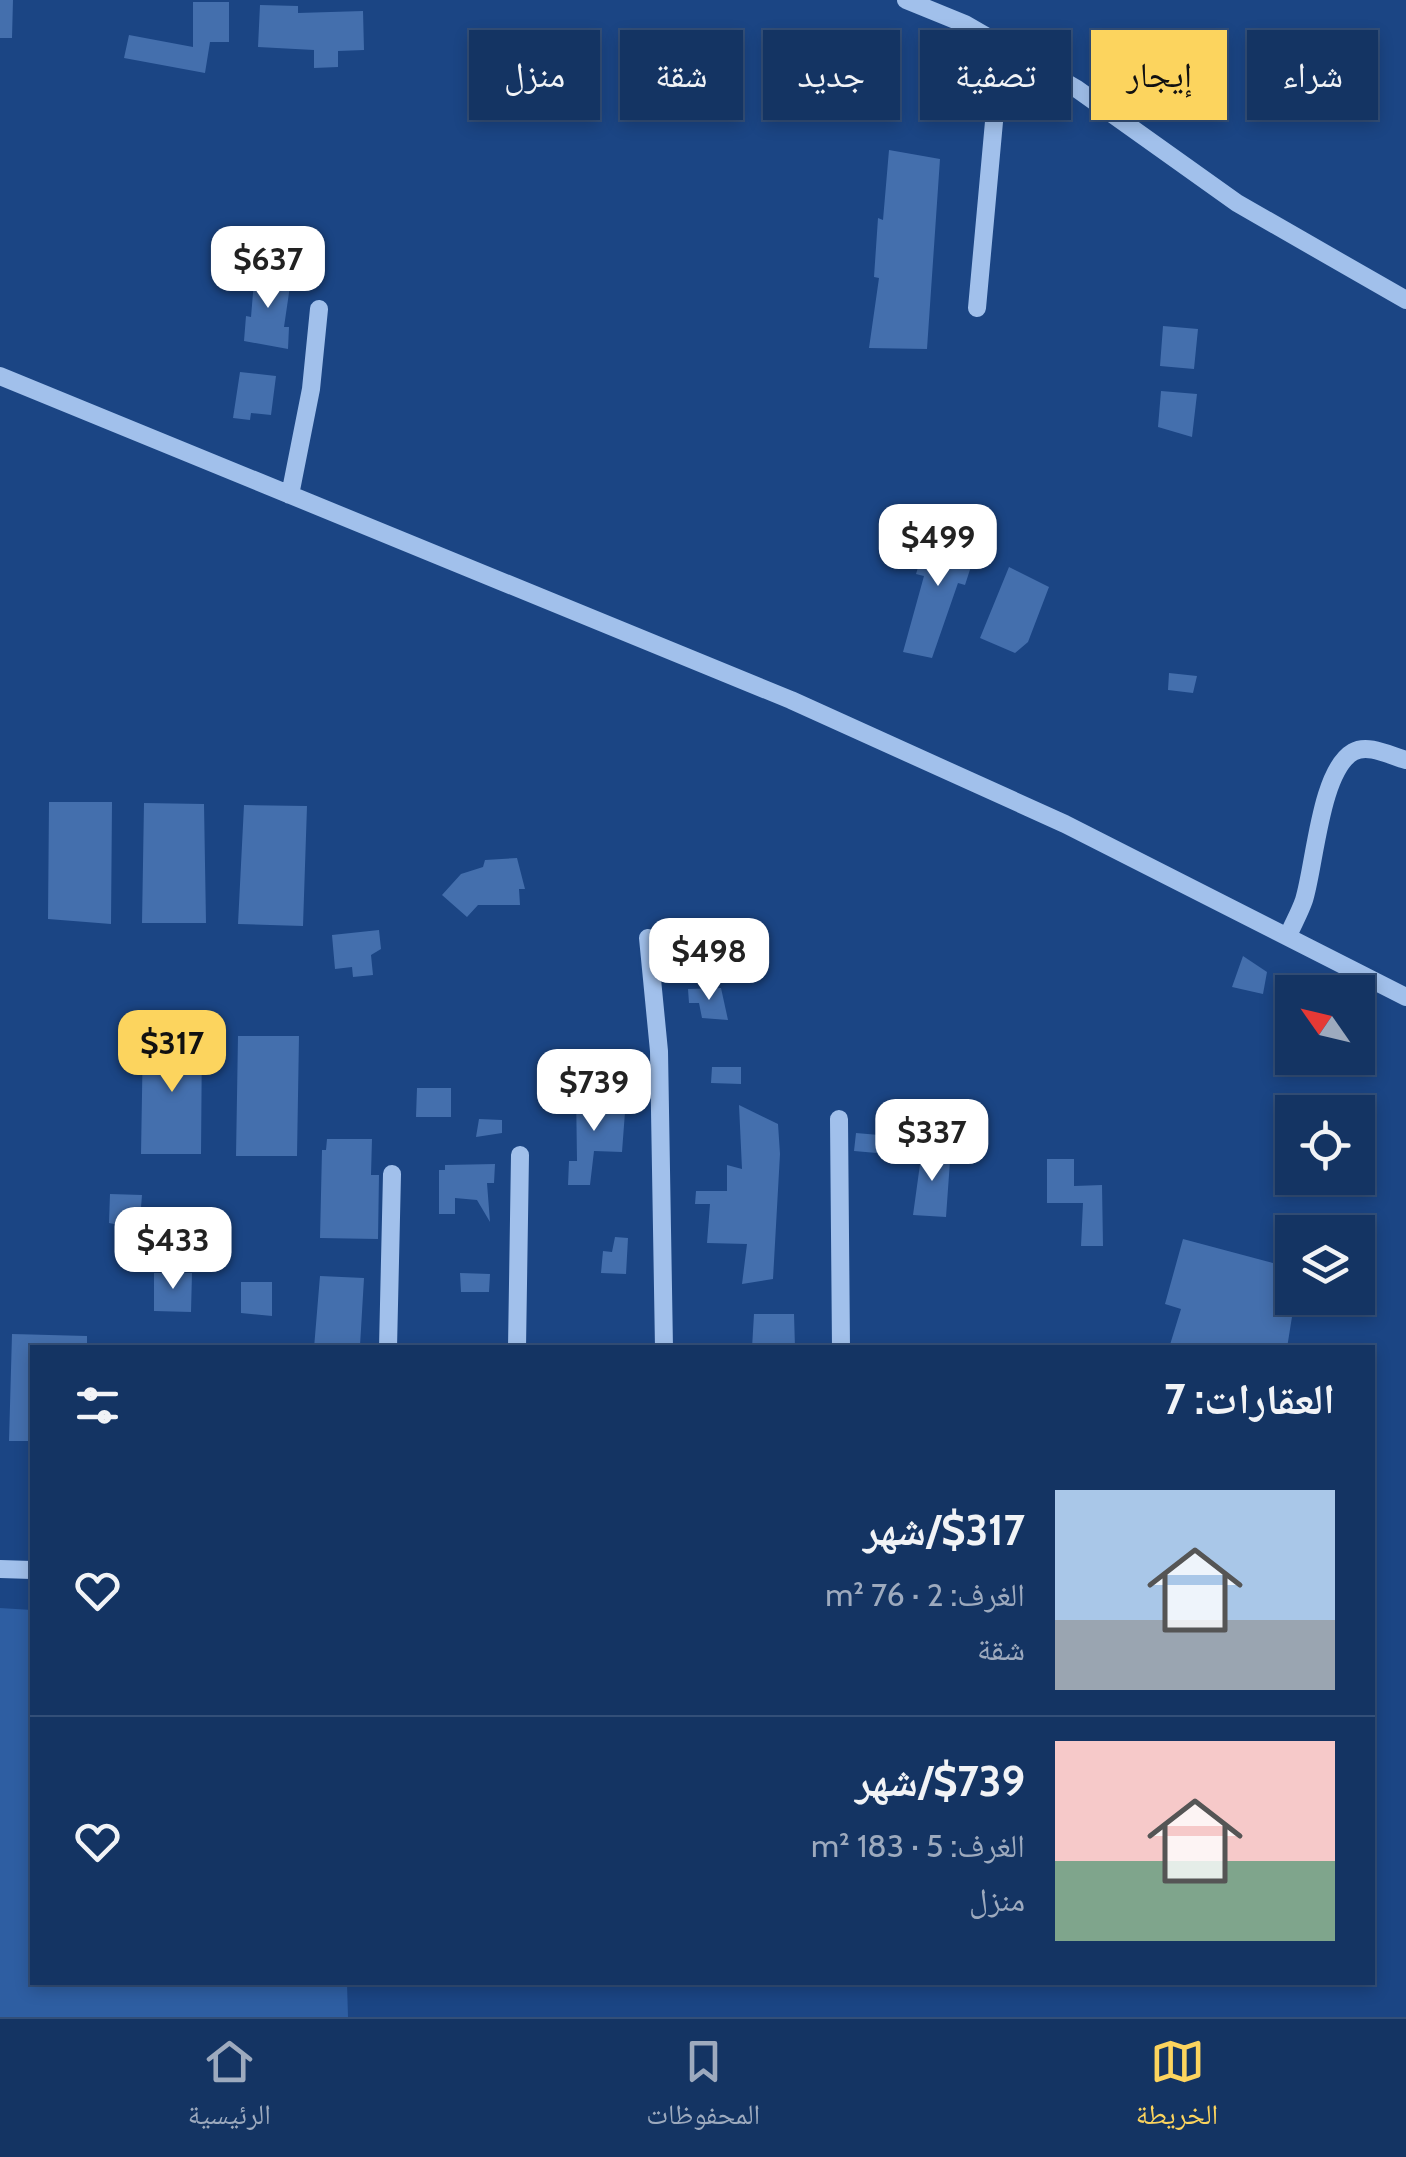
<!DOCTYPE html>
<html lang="ar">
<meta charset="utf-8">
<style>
body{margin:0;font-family:Cabin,"Noto Naskh Arabic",sans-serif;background:#213f6c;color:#f1f3f6;direction:rtl;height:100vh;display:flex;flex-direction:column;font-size:38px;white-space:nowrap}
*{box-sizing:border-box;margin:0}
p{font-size:32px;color:#9daabe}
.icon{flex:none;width:55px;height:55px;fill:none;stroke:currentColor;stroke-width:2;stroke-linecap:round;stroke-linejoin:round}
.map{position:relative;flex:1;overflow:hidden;direction:ltr}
.panel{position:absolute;left:30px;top:1345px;width:1345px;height:640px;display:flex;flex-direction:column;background:#143463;border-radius:0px;box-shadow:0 5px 15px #0003,0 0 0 2px #334f78;direction:rtl}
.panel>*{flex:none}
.banner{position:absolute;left:30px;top:30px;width:1348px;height:90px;direction:rtl;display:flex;gap:20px}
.needle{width:65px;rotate:304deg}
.controls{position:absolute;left:1275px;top:975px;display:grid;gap:20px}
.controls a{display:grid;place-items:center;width:100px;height:100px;border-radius:0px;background:#143463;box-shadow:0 5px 15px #0003,0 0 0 2px #334f78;font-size:50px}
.price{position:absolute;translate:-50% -85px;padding:0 22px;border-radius:20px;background:#fff;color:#222;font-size:32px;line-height:65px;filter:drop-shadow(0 2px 5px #0008)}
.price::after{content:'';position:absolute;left:50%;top:60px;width:30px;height:22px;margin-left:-15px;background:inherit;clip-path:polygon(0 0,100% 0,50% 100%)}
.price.on{background:#fcd45e;color:#111}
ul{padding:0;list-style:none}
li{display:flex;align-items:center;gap:30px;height:250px;padding:0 40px}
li+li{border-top:2px solid #334f78}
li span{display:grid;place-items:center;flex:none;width:280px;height:200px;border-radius:0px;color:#555}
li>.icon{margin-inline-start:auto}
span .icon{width:120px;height:120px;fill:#fffc;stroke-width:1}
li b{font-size:42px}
h2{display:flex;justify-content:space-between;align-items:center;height:120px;padding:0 40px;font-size:42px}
.tag{padding:0 35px;border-radius:0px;background:#143463;box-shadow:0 5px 15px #0003,0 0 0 2px #334f78;font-size:35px;line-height:90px}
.tag.on{background:#fcd45e;color:#111}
.dock{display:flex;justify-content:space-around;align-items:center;height:140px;border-top:2px solid #334f78;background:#143463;font-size:28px;color:#9daabe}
.dock a{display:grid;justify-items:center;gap:5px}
.dock .on{color:#fcd45e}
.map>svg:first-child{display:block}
.green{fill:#2e5ea2}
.building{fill:#446fad}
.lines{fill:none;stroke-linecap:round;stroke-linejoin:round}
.minor{stroke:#a1c0eb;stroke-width:18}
</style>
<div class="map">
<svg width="1406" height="2017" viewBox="0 0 1406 2017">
<rect width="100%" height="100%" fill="#1b4584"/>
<path class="green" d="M0,1608L32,1610V1982L347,1983L348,2017H0Z"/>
<path class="building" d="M0,0H13L12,38H0Z
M193,2H229V42H210L205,73L124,58L129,35L193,47Z
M260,5L298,6V13L363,11L364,50L338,51V67L314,68V50L258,47Z
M889,150L940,159L927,349L869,348L879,278L874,277L878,218L883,220Z
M255,269L280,273L279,284L290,286L284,327H289L288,349L244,341L246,316L251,317Z
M1163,326L1198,329L1194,369L1160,366Z
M240,372L276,376L271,415L251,413L250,420L233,418Z
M1161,391L1197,394L1192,437L1158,427Z
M929,531L978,545L965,585L958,583L932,658L903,652L924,576L916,574Z
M1009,567L1049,587L1028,642L1015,653L980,638Z
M1169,673L1197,676L1193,693L1168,690Z
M49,802H112L111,924L48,919Z
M144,803L204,804L206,923H142Z
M244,805L307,806L303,926L238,924Z
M517,858L525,889H519L520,905H478L467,917L442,895L461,874L483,867L485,860Z
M379,930L381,949L371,955L373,975L353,977L352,967L335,969L332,935Z
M1243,956L1267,972L1263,994L1232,987Z
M721,988L728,1020L702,1018L699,1003H689L688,989Z
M143,1035H202L201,1154H141Z
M238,1036H299L297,1156H236Z
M712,1067H741V1084L711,1083Z
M417,1088H451V1117H416Z
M576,1089L600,1090L601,1107L625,1112L622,1152L594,1151L590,1185H568L569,1161H577Z
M739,1105L778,1124L780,1154L773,1279L742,1284L747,1244L707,1243L710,1204H695L696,1191H727V1165L742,1169Z
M479,1119L502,1120V1133L476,1137Z
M856,1133L879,1135L877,1153L854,1151Z
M327,1139H372L371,1175H379L378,1239L320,1238L322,1150H326Z
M927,1143L941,1144L940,1160L950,1161L946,1217L913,1215L921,1157L926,1158Z
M1047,1159H1074V1186L1102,1185L1103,1246H1081L1083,1203H1047Z
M495,1164L494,1183H487L490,1222L477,1200L455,1198V1214H439V1170H445V1165Z
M110,1194L142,1195L140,1220H126L124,1226L109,1223Z
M615,1237L628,1238L626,1274L601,1273L603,1251L612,1252Z
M1183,1239L1292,1268L1295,1298L1287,1348H1169L1181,1309L1165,1304Z
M154,1273H192L191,1312L154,1311Z
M460,1273L490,1274L489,1292H461Z
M320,1276L364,1278L360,1346L314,1348Z
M241,1282H272V1316L241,1313Z
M754,1314H794L795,1348H752Z
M12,1334L87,1336V1348H32V1441H9Z"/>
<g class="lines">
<path class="minor" d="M906,0L965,24L1077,89L1237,203L1406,300
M977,308L1001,45
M0,376L791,700L1065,824L1406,997
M290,495L311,389L319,309
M1288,936C1293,924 1300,912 1304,900C1315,865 1320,771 1353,752C1368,743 1391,756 1406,760
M648,938L659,1051L664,1348
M839,1119L841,1348
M388,1348L392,1174
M517,1348L520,1155
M0,1569L32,1570"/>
</g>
</svg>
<div class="controls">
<a><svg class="needle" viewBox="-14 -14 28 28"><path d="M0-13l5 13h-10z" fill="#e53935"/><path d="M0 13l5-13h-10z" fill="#9daabe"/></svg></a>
<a><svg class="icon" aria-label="locate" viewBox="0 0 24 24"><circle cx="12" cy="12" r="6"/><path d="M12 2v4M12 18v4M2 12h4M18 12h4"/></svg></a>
<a><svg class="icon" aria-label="layers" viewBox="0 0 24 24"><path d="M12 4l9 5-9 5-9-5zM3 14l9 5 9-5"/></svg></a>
</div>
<b class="price" style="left:268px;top:311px">$637</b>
<b class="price" style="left:938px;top:589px">$499</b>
<b class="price" style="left:709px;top:1003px">$498</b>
<b class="price on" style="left:172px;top:1095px">$317</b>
<b class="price" style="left:594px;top:1134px">$739</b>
<b class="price" style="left:932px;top:1184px">$337</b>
<b class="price" style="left:173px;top:1292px">$433</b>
<div class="banner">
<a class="tag">شراء</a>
<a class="tag on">إيجار</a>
<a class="tag">تصفية</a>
<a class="tag">جديد</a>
<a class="tag">شقة</a>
<a class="tag">منزل</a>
</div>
<section class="panel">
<h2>العقارات: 7<svg class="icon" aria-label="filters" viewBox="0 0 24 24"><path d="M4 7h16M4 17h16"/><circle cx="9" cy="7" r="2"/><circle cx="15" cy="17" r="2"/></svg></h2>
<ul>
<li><span style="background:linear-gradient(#a9c7e8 65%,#9aa5b1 0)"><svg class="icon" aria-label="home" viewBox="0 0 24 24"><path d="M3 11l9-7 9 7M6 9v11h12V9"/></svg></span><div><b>$317/شهر</b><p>الغرف: 2 · 76 m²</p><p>شقة</p></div><svg class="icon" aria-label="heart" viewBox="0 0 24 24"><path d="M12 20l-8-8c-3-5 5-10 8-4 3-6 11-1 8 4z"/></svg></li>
<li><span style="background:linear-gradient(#f6c9c9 60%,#7fa58c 0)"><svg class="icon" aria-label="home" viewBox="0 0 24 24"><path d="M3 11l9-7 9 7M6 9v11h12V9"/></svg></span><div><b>$739/شهر</b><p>الغرف: 5 · 183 m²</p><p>منزل</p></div><svg class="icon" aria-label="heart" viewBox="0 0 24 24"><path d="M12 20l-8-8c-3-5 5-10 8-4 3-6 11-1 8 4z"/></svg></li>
</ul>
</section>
</div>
<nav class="dock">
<a class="on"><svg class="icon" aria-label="map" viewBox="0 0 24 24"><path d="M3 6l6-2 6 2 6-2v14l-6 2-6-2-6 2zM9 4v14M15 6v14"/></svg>الخريطة</a>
<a><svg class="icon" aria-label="saved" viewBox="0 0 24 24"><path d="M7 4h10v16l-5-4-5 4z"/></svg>المحفوظات</a>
<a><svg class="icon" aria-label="home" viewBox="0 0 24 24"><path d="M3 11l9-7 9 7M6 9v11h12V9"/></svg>الرئيسية</a>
</nav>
